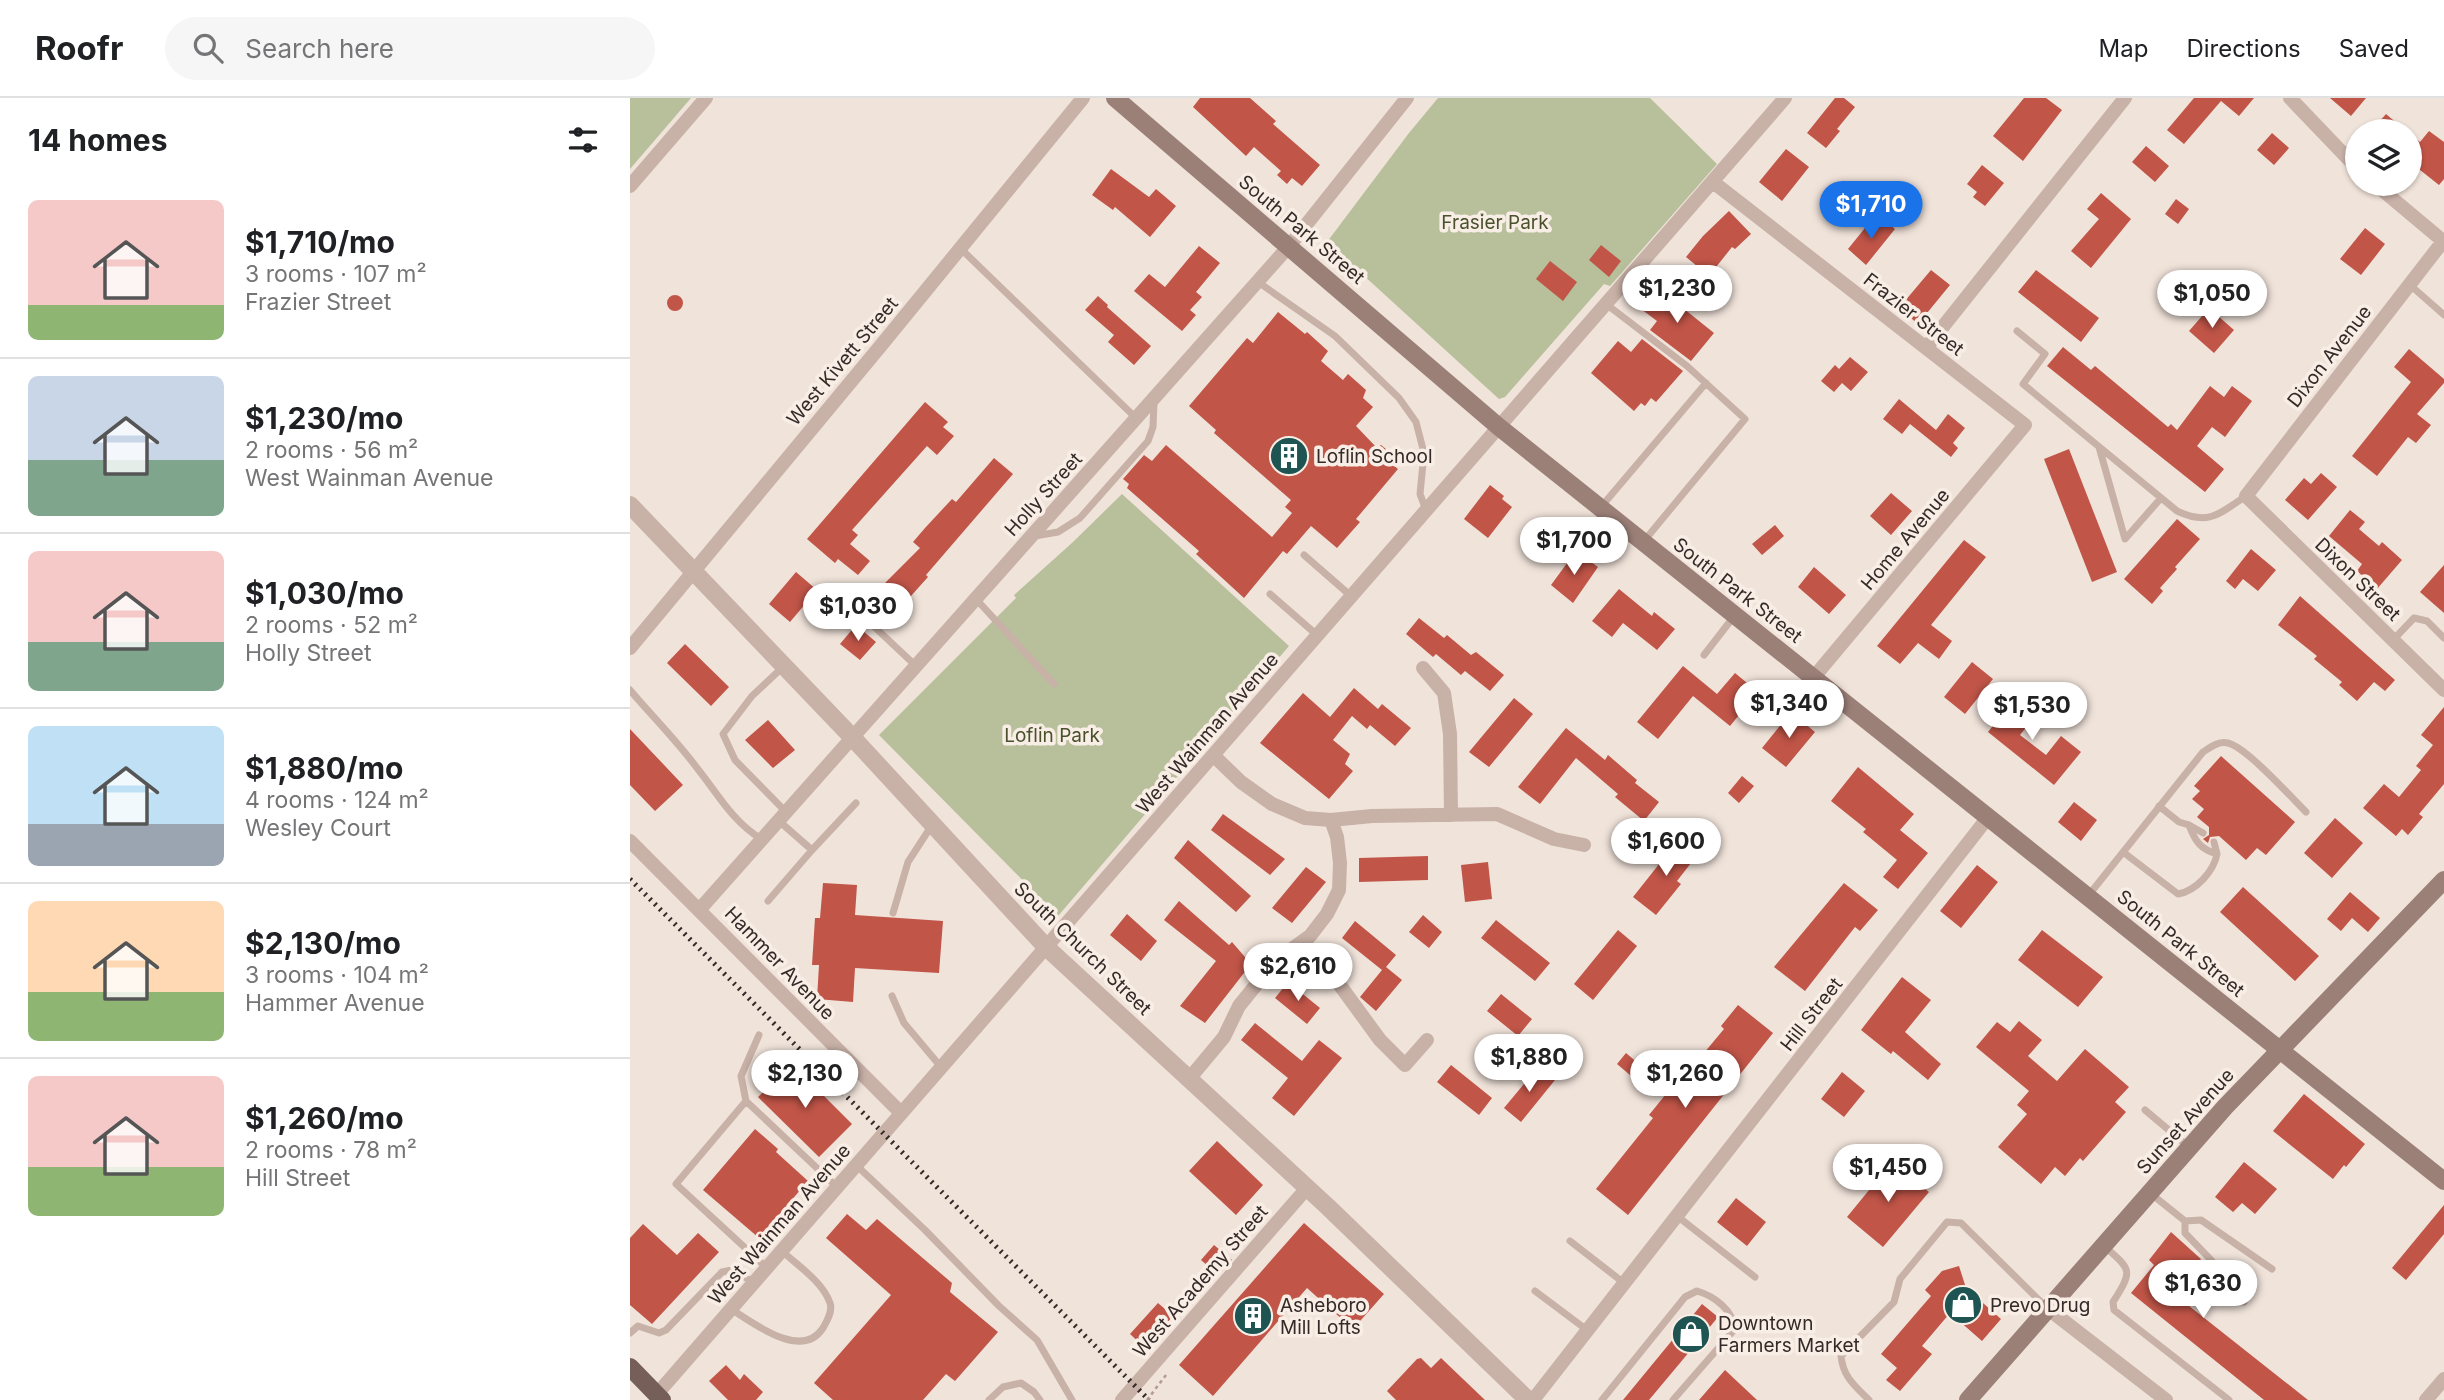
<!DOCTYPE html>
<meta charset="utf-8">
<style>
body{margin:0;font-family:Inter,sans-serif;background:#f6f6f6;color:#202124;height:100vh;display:flex;flex-direction:column;font-size:26px;white-space:nowrap}
*{box-sizing:border-box;margin:0}
p{font-size:23px;color:#757577}
.icon{flex:none;width:38px;height:38px;fill:none;stroke:currentColor;stroke-width:2;stroke-linecap:round;stroke-linejoin:round}
.map{position:relative;flex:1;overflow:hidden}
.sheet{display:flex;flex-direction:column;background:#fff;width:630px}
.sheet>*{flex:none}
.tools{position:absolute;left:1715px;top:21px;display:grid;gap:14px}
.tools a{display:grid;place-items:center;width:77px;height:77px;border-radius:50%;background:#fff;box-shadow:0 2px 5px #0004;font-size:35px}
.price{position:absolute;translate:-50% -60px;padding:0 16px;border-radius:24px;background:#fff;color:#222;font-size:23px;line-height:46px;filter:drop-shadow(0 2px 4px #0008)}
.price::after{content:'';position:absolute;left:50%;top:42px;width:21px;height:16px;margin-left:-10px;background:inherit;clip-path:polygon(0 0,100% 0,50% 100%)}
.price.selected{background:#1a73e8;color:#fff}
ul{padding:0;list-style:none}
li{display:flex;align-items:center;gap:21px;height:175px;padding:0 28px}
li+li{border-top:2px solid #e0e0e0}
li span{display:grid;place-items:center;flex:none;width:196px;height:140px;border-radius:10px;color:#555}
li>.icon{margin-inline-start:auto}
span .icon{width:84px;height:84px;fill:#fffc;stroke-width:1}
li b{font-size:30px}
h2{display:flex;justify-content:space-between;align-items:center;height:84px;padding:0 28px;font-size:30px}
header{display:flex;align-items:center;gap:42px;box-sizing:border-box;height:98px;padding:0 35px;background:#fff;border-bottom:2px solid #e0e0e0}
header strong{font-size:33px}
nav{display:flex;gap:38px;margin-inline-start:auto;font-size:24px}
.search{width:490px;height:63px;background:#f6f6f6;display:flex;align-items:center;gap:18px;box-sizing:border-box;padding:0 24px;border-radius:38px;color:#757577;font-size:26px}
main{display:flex;flex:1;min-height:0}
.map>svg:first-child{display:block}
.green{fill:#b7bf9b}
.building{fill:#c15548}
.lines{fill:none;stroke-linecap:round;stroke-linejoin:round}
.path{stroke:#b49b91;stroke-width:2.5;stroke-dasharray:3.5 3.5;stroke-linecap:butt}
.service{stroke:#c8b1a7;stroke-width:7}
.minor{stroke:#c8b1a7;stroke-width:14}
.tertiary{stroke:#c8b1a7;stroke-width:18}
.secondary{stroke:#9b8078;stroke-width:18}
.primary{stroke:#765f59;stroke-width:18}
.rail{stroke:#342a27;stroke-width:5;stroke-dasharray:2 5;stroke-linecap:butt}
.labels{text-anchor:middle;stroke-width:7;stroke-linejoin:round;paint-order:stroke}
.park-label{font-size:19px;fill:#49522c;stroke:#f8eee6}
.street-label{font-size:19px;fill:#342a27;stroke:#f8eee6}
.poi-label{font-size:19px;fill:#342a27;stroke:#f8eee6;text-anchor:start}
</style>
<header>
<strong>Roofr</strong>
<div class="search"><svg class="icon" aria-label="search" viewBox="0 0 24 24"><circle cx="10" cy="10" r="6"/><path d="M15 15l6 6"/></svg>Search here</div>
<nav><a>Map</a><a>Directions</a><a>Saved</a></nav>
</header>
<main>
<section class="sheet">
<h2>14 homes<svg class="icon" aria-label="filters" viewBox="0 0 24 24"><path d="M4 7h16M4 17h16"/><circle cx="9" cy="7" r="2"/><circle cx="15" cy="17" r="2"/></svg></h2>
<ul>
<li><span style="background:linear-gradient(#f6c9c9 75%,#8fb573 0)"><svg class="icon" aria-label="home" viewBox="0 0 24 24"><path d="M3 11l9-7 9 7M6 9v11h12V9"/></svg></span><div><b>$1,710/mo</b><p>3 rooms · 107 m²</p><p>Frazier Street</p></div></li>
<li><span style="background:linear-gradient(#c9d6e8 60%,#7fa58c 0)"><svg class="icon" aria-label="home" viewBox="0 0 24 24"><path d="M3 11l9-7 9 7M6 9v11h12V9"/></svg></span><div><b>$1,230/mo</b><p>2 rooms · 56 m²</p><p>West Wainman Avenue</p></div></li>
<li><span style="background:linear-gradient(#f6c9c9 65%,#7fa58c 0)"><svg class="icon" aria-label="home" viewBox="0 0 24 24"><path d="M3 11l9-7 9 7M6 9v11h12V9"/></svg></span><div><b>$1,030/mo</b><p>2 rooms · 52 m²</p><p>Holly Street</p></div></li>
<li><span style="background:linear-gradient(#bfe0f5 70%,#9aa5b1 0)"><svg class="icon" aria-label="home" viewBox="0 0 24 24"><path d="M3 11l9-7 9 7M6 9v11h12V9"/></svg></span><div><b>$1,880/mo</b><p>4 rooms · 124 m²</p><p>Wesley Court</p></div></li>
<li><span style="background:linear-gradient(#ffd9b3 65%,#8fb573 0)"><svg class="icon" aria-label="home" viewBox="0 0 24 24"><path d="M3 11l9-7 9 7M6 9v11h12V9"/></svg></span><div><b>$2,130/mo</b><p>3 rooms · 104 m²</p><p>Hammer Avenue</p></div></li>
<li><span style="background:linear-gradient(#f6c9c9 65%,#8fb573 0)"><svg class="icon" aria-label="home" viewBox="0 0 24 24"><path d="M3 11l9-7 9 7M6 9v11h12V9"/></svg></span><div><b>$1,260/mo</b><p>2 rooms · 78 m²</p><p>Hill Street</p></div></li>
</ul>
</section>
<div class="map">
<svg width="1814" height="1302" viewBox="0 0 1814 1302">
<rect width="100%" height="100%" fill="#f0e3da"/>
<path class="green" d="M0,0H61L0,71Z
M808,0H1020L1087,66L980,188L974,186L875,299L869,301L697,144L779,35Z
M492,396L659,548L428,818L249,637L386,500L384,497L443,444Z"/>
<path class="building" d="M570,0H620L646,23L643,26L690,67L672,88L662,80L657,86L647,77L651,73L624,49L616,58L563,9Z
M1205,0H1214L1225,9L1207,31L1210,33L1196,50L1177,35Z
M1394,0H1416L1432,12L1393,63L1363,38Z
M1564,0H1624L1609,18L1591,3L1554,46L1537,32Z
M1700,0H1736L1721,18Z
M1756,16L1776,33H1741Z
M1799,33L1814,44V81L1809,87L1780,64V36L1790,44Z
M1642,35L1659,50L1644,67L1627,52Z
M1516,48L1539,68L1525,84L1502,64Z
M1156,51L1179,69L1152,103L1129,84Z
M1352,67L1374,85L1355,108L1343,99L1347,94L1337,86Z
M481,71L519,99L526,91L546,108L520,139L485,109L483,112L462,97Z
M1471,95L1501,121L1461,170L1441,153L1469,121L1457,111Z
M1546,101L1559,111L1548,126L1535,116Z
M1099,113L1121,136L1105,151L1102,149L1079,178L1056,159L1073,138Z
M1254,122L1265,131L1236,167L1218,151L1239,125L1246,131Z
M1735,130L1755,146L1731,177L1710,161Z
M971,147L991,163L979,179L959,162Z
M569,148L590,165L566,194L572,199L560,212L566,217L552,233L504,193L519,176L535,189Z
M920,163L947,184L933,203L906,181Z
M1301,172L1320,187L1288,226L1269,210Z
M1406,172L1469,220L1451,244L1388,194Z
M1028,190L1084,235L1061,263L1020,232L1027,223L1011,211Z
M37 205a8 8 0 1 1 16 0a8 8 0 1 1-16 0Z
M468,198L478,207L477,209L521,248L504,267L478,244L484,237L455,212Z
M1579,210L1604,232L1584,255L1559,233Z
M648,214L675,236L677,234L698,253L691,263L713,282L718,276L736,292L733,300L743,309L726,328L747,350L751,347L767,360L762,366L768,371L726,421L730,424L707,450L681,428L657,456L653,453L614,500L566,456L569,453L497,390L499,386L493,381L514,357L522,363L536,347L642,439L662,415L655,409L661,402L584,335L586,332L559,308L617,240L623,245Z
M1012,241L1053,273L1026,304L1021,300L1015,308L1011,305L1004,313L961,275L988,243L1001,254Z
M1433,249L1461,272L1465,268L1538,329L1541,326L1547,332L1580,288L1594,299L1602,288L1622,303L1595,339L1582,329L1567,348L1594,371L1575,394L1417,268Z
M1779,251L1814,281V285L1787,316L1801,327L1786,345L1778,339L1747,378L1722,358L1781,284L1764,269Z
M1220,259L1238,274L1221,293L1212,285L1204,294L1191,283L1205,267L1209,271Z
M1269,301L1306,332L1318,316L1335,330L1323,345L1328,350L1321,359L1280,326L1272,336L1253,321Z
M295,304L318,324L313,329L324,338L307,357L297,348L222,432L228,437L220,446L240,463L228,477L208,461L205,465L177,441Z
M1439,351L1487,474L1462,484L1414,361Z
M364,360L383,376L296,477L298,479L263,518L242,498L290,450L283,444L295,430L322,401L326,404Z
M1691,375L1707,389L1678,422L1655,402L1674,380L1681,386Z
M860,387L874,398L872,401L882,409L858,440L834,421Z
M1261,395L1282,413L1261,437L1240,418Z
M1720,412L1735,424L1729,431L1749,448L1752,444L1772,462L1747,491L1727,473L1732,466L1699,438Z
M1547,421L1570,441L1545,469L1547,471L1530,490L1533,493L1522,506L1494,481Z
M1145,427L1154,438L1132,457L1122,446Z
M1334,442L1356,459L1301,527L1322,543L1309,561L1288,545L1270,566L1247,548Z
M1621,451L1646,472L1628,493L1613,481L1605,491L1596,483Z
M946,453L968,469L943,505L921,487Z
M1814,467V515L1790,494Z
M1184,469L1216,497L1199,516L1168,489Z
M166,474L187,492L160,524L139,506Z
M989,491L1022,518L1024,514L1045,531L1027,552L993,525L982,539L962,523Z
M1670,498L1765,582L1755,593L1744,584L1727,603L1709,587L1712,584L1684,561L1687,558L1648,527Z
M789,520L814,540L817,537L841,557L846,554L874,577L860,593L835,573L831,577L806,556L803,559L776,536Z
M226,527L246,544L230,562L210,546Z
M55,546L99,589L81,608L37,565Z
M1342,564L1363,581L1335,616L1314,599Z
M1053,568L1087,596L1105,575L1128,594L1100,628L1063,598L1028,641L1007,624Z
M724,590L748,611L752,606L781,630L765,648L740,627L737,631L722,618L703,642L720,656L715,666L723,673L699,701L630,645L673,595L700,619Z
M1388,596L1409,613L1390,637L1416,657L1431,638L1451,654L1424,687L1358,634Z
M884,600L903,616L859,669L839,654Z
M1814,609V686L1789,716L1793,719L1778,737L1772,731L1766,738L1733,710L1754,686L1769,699L1791,672L1786,668L1803,647L1791,637Z
M1161,614L1185,634L1156,669L1132,650Z
M138,622L165,652L143,670L115,642Z
M936,630L975,662L978,657L1007,682L1005,685L1029,704L1014,723L985,699L988,696L946,660L910,706L888,689Z
M0,631L53,687L25,713L0,687Z
M1591,658L1665,724L1636,757L1627,750L1616,762L1589,738L1580,739L1578,745L1573,741L1579,737V729L1567,719L1574,711L1562,701L1570,693L1564,688Z
M1228,669L1284,716L1270,732L1298,755L1268,791L1253,779L1267,762L1233,734L1236,731L1201,703Z
M1112,678L1124,688L1109,705L1098,695Z
M1444,704L1467,722L1451,743L1428,724Z
M593,716L655,761L640,777L581,732Z
M1705,720L1733,745L1702,780L1674,755Z
M1049,741L1068,756L1047,783L1051,786L1026,817L1003,799Z
M558,742L621,798L606,814L544,760Z
M798,758V782L729,784V760Z
M858,764L862,801L835,804L831,767Z
M1347,767L1368,784L1331,830L1310,813Z
M676,769L696,784L662,825L642,810Z
M193,785L227,787L225,817L313,823L309,875L225,870L223,904L187,901L189,867H182L185,820H190Z
M1214,785L1248,812L1230,833L1225,829L1175,893L1144,869Z
M1613,789L1689,858L1665,883L1590,814Z
M1720,794L1750,820L1738,834L1722,820L1711,833L1697,821Z
M549,803L599,847L602,844L621,866L575,925L550,908L586,863L534,822Z
M497,816L527,843L511,863L480,837Z
M793,817L812,834L799,850L779,834Z
M866,822L920,865L905,883L851,840Z
M725,823L766,857L756,869L772,882L746,913L730,899L752,872L712,840Z
M988,832L1007,848L963,902L944,886Z
M1412,832L1473,879L1448,909L1388,862Z
M1272,879L1301,902L1275,934L1311,966L1298,982L1263,953L1261,956L1231,932Z
M658,884L690,910L677,926L645,900Z
M871,896L902,921L888,938L857,913Z
M1108,907L1143,935L998,1117L966,1091L1023,1020L1019,1017L1036,996L1038,998L1094,931L1091,928Z
M1389,923L1412,942L1398,958L1427,983L1455,951L1499,989L1485,1004L1496,1014L1453,1063L1450,1060L1435,1078L1425,1069L1411,1086L1368,1049L1397,1016L1387,1007L1399,993L1346,949L1367,924L1380,934Z
M625,925L672,963L689,942L712,960L664,1018L642,1000L658,980L611,942Z
M996,955L1016,972L1007,983L987,966Z
M162,966L222,1026L189,1059L128,999Z
M821,967L862,1000L849,1017L807,984Z
M908,969L925,982L891,1024L874,1010Z
M1212,974L1235,993L1214,1019L1191,1001Z
M1674,996L1735,1046L1716,1069L1714,1067L1703,1081L1643,1033Z
M125,1031L148,1051L146,1054L178,1083L129,1140L73,1092Z
M587,1043L633,1087L606,1117L559,1073Z
M1262,1064L1299,1094L1253,1149L1217,1119Z
M1614,1064L1647,1091L1625,1116L1612,1105L1603,1114L1585,1099Z
M1106,1100L1136,1124L1117,1148L1087,1124Z
M1814,1107V1136L1776,1182L1762,1170Z
M217,1116L236,1132L247,1121L322,1185L320,1194L368,1234L325,1283L316,1276L293,1302H203L184,1285L261,1197L196,1140Z
M674,1125L754,1196L723,1231L677,1190L583,1298L549,1267Z
M13,1126L47,1157L68,1135L89,1154L22,1226L0,1207V1140Z
M1541,1134L1571,1161L1563,1171L1569,1176L1549,1200L1678,1302H1634L1501,1195L1524,1167L1519,1162Z
M584,1147L602,1162L588,1177L571,1162Z
M1329,1168L1336,1190L1371,1221L1352,1243L1320,1215L1292,1248L1302,1256L1270,1293L1256,1282L1267,1270L1251,1256L1301,1198L1295,1192L1312,1173Z
M528,1205L543,1218L515,1250L500,1236Z
M1072,1206L1088,1219L1050,1265L1019,1302H993Z
M791,1260L801,1270L811,1260L855,1302H766L757,1293L787,1261Z
M96,1267L110,1282L114,1276L133,1294L126,1302H98L79,1283Z
M1095,1272L1127,1302H1069Z"/>
<g class="lines">
<path class="path" d="M517,1302L536,1277"/>
<path class="service" d="M330,150L506,320
M628,184L705,238L769,300L786,324L794,355L790,396L796,412
M1780,187L1814,217
M976,206L1057,268L1115,321L1014,443
M1387,233L1415,256L1393,286L1547,413C1579,428 1589,416 1616,398
M1469,349L1495,441L1531,400
M971,409L1076,285
M405,438L428,434L450,420L518,343L523,329L524,304
M674,457L721,498
M640,496L687,537
M346,501L424,586
M218,504L286,568
M1763,542L1784,520L1797,523L1814,540
M1074,557L1105,517
M154,568L122,598L93,636L105,662L156,714
M0,592C22,618 47,643 67,670C88,696 102,723 131,741
M1559,727L1573,735
M1584,744L1587,756
M182,752L226,705
M1493,754L1548,796C1566,793 1584,773 1587,756C1570,751 1565,743 1559,727L1549,724L1529,708
M1458,798L1573,654C1581,649 1588,643 1598,645C1616,649 1661,699 1676,714
M138,803L182,752L149,723
M263,815L278,764L302,727
M262,898L274,925L311,969
M129,937L111,978L116,1003L46,1086L137,1170
M116,1003L207,1089
M1515,1012L1559,1049
M226,1067L295,1132L369,1208L407,1242L442,1302
M1520,1095L1555,1123L1571,1122L1642,1171
M1047,1118L1125,1179
M1555,1123V1135L1581,1162L1614,1204
M940,1143L994,1185
M1473,1147C1501,1172 1504,1171 1483,1204L1484,1212L1599,1302
M905,1193L957,1232
M101,1211C123,1225 172,1263 193,1230C197,1223 203,1213 200,1205C193,1184 167,1167 152,1153
M0,1235L8,1228L29,1235L36,1232L92,1174L102,1172L123,1184
M359,1302L373,1289L391,1285L404,1294L410,1302
M972,1302L1055,1199L1067,1193C1084,1198 1105,1213 1104,1232L1043,1302
M1239,1302C1225,1288 1213,1279 1211,1258L1264,1204L1270,1181L1317,1124L1331,1125L1417,1210"/>
<path class="minor" d="M1660,0L1727,70
M1083,84L1395,327L1184,579
M1745,86L1813,143
M0,88L76,0
M1814,142L1616,398L1814,592
M1296,250L1495,0
M0,550L253,245L453,0
M793,570L814,595L820,636L821,717
M583,657L611,684L642,706L675,720L701,722L742,718L867,716L924,741L954,747
M0,743L271,1015
M70,811L660,147L777,0
M673,844L690,860L750,942L775,967L797,942
M559,981L594,939L609,908L630,882L655,856L680,838L697,816L709,792L710,765L707,739L701,722
M1417,1210L1536,1302
M27,1296L1155,0
M492,1302L677,1090
M903,1302L1359,718
M1796,1302L1814,1281"/>
<path class="tertiary" d="M0,407L222,639L416,849L698,1109L898,1302"/>
<path class="secondary" d="M485,0L869,329L1814,1083
M1338,1302L1595,1009L1814,782"/>
<path class="primary" d="M0,1269L32,1302"/>
<path class="rail" d="M0,781L519,1302"/>
</g>
<defs>
<g id="building-disc" transform="scale(2.0125)"><circle r="9.5" fill="#1e5451" stroke="#f8eee6"/><path d="M-4-6H4V6H1V3H-1V6H-4ZM-2.5-4.3h1.7v1.8h-1.7ZM.8-4.3h1.7v1.8H.8ZM-2.5-1h1.7V.8h-1.7ZM.8-1h1.7V.8H.8Z" fill="#fff"/></g>
<g id="shop-disc" transform="scale(2.0125)"><circle r="9.5" fill="#1e5451" stroke="#f8eee6"/><path d="M-5-2.5h2.3a2.7 3.5 0 0 1 5.4 0H5L5.5 6h-11ZM-1.5-2.5h3a1.5 2.3 0 0 0-3 0Z" fill="#fff"/></g>
</defs>
<g fill-rule="evenodd">
<use href="#building-disc" x="659" y="358"/>
<use href="#shop-disc" x="1333" y="1207"/>
<use href="#building-disc" x="623" y="1218"/>
<use href="#shop-disc" x="1061" y="1236"/>
</g>
<g class="labels">
<g class="park-label">
<text x="865" y="131">Frasier Park</text>
<text x="422" y="644">Loflin Park</text>
</g>
<g class="street-label">
<text transform="translate(672 131) rotate(40)" y="7">South Park Street</text>
<text transform="translate(1284 216) rotate(38)" y="7">Frazier Street</text>
<text transform="translate(1699 258) rotate(-52)" y="7">Dixon Avenue</text>
<text transform="translate(212 263) rotate(-50)" y="7">West Kivett Street</text>
<text transform="translate(413 396) rotate(-48)" y="7">Holly Street</text>
<text transform="translate(1275 441) rotate(-50)" y="7">Home Avenue</text>
<text transform="translate(1728 481) rotate(44)" y="7">Dixon Street</text>
<text transform="translate(1108 492) rotate(38)" y="7">South Park Street</text>
<text transform="translate(577 635) rotate(-49)" y="7">West Wainman Avenue</text>
<text transform="translate(1551 845) rotate(39)" y="7">South Park Street</text>
<text transform="translate(453 850) rotate(44)" y="7">South Church Street</text>
<text transform="translate(150 865) rotate(46)" y="7">Hammer Avenue</text>
<text transform="translate(1181 916) rotate(-52)" y="7">Hill Street</text>
<text transform="translate(1555 1023) rotate(-48)" y="7">Sunset Avenue</text>
<text transform="translate(149 1126) rotate(-49)" y="7">West Wainman Avenue</text>
<text transform="translate(570 1183) rotate(-49)" y="7">West Academy Street</text>
</g>
<g class="poi-label">
<text x="686" y="365">Loflin School</text>
<text x="650" y="1214">Asheboro<tspan x="650" dy="22">Mill Lofts</tspan></text>
<text x="1360" y="1214">Prevo Drug</text>
<text x="1088" y="1232">Downtown<tspan x="1088" dy="22">Farmers Market</tspan></text>
</g>
</g>
</svg>
<div class="tools">
<a><svg class="icon" aria-label="layers" viewBox="0 0 24 24"><path d="M12 4l9 5-9 5-9-5zM3 14l9 5 9-5"/></svg></a>
</div>
<b class="price selected" style="left:1241px;top:143px">$1,710</b>
<b class="price" style="left:1047px;top:227px">$1,230</b>
<b class="price" style="left:1582px;top:232px">$1,050</b>
<b class="price" style="left:944px;top:479px">$1,700</b>
<b class="price" style="left:228px;top:545px">$1,030</b>
<b class="price" style="left:1159px;top:642px">$1,340</b>
<b class="price" style="left:1402px;top:644px">$1,530</b>
<b class="price" style="left:1036px;top:780px">$1,600</b>
<b class="price" style="left:668px;top:905px">$2,610</b>
<b class="price" style="left:899px;top:996px">$1,880</b>
<b class="price" style="left:175px;top:1012px">$2,130</b>
<b class="price" style="left:1055px;top:1012px">$1,260</b>
<b class="price" style="left:1258px;top:1106px">$1,450</b>
<b class="price" style="left:1573px;top:1222px">$1,630</b>
</div>
</main>
